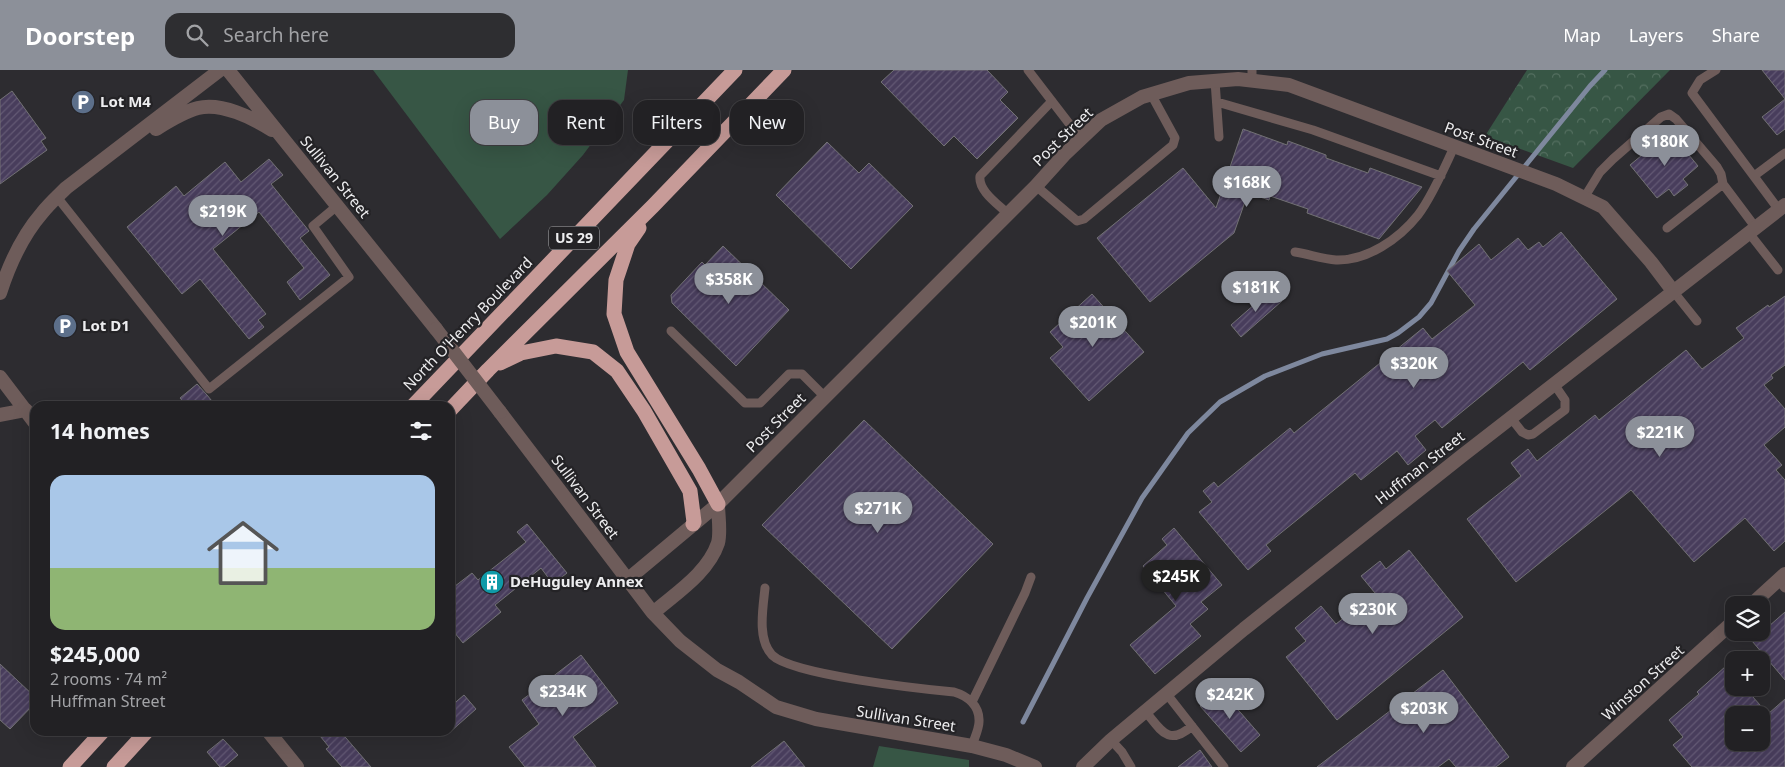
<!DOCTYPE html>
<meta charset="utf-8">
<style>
body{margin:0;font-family:"Noto Sans",sans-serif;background:#2e2e31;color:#f1f3f6;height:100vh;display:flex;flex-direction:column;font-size:19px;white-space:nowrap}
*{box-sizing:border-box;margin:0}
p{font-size:16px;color:#a2a3a6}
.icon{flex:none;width:28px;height:28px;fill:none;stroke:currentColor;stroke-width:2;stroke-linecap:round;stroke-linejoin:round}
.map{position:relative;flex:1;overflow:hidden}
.drawer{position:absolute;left:30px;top:331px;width:425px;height:335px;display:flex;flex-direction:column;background:#222124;border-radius:15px;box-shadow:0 5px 20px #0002,0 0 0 1px #3f3e41}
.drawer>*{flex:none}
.guide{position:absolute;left:470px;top:30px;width:475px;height:45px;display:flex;gap:10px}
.buttons{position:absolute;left:1725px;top:526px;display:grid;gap:10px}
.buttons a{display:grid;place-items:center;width:45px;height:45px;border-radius:10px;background:#222124;box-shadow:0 5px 20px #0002,0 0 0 1px #3f3e41;font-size:25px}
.price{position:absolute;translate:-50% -42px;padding:0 11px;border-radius:18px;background:#8c9099;color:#fff;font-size:16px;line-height:32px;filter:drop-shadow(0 1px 2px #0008)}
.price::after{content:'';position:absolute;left:50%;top:30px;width:15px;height:11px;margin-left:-8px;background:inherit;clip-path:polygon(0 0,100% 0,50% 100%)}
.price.selected{background:#222;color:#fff}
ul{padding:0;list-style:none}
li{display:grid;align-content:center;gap:10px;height:265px;padding:0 20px}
li span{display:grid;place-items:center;height:155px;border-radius:15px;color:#555}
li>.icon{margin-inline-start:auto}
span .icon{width:90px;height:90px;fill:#fffc;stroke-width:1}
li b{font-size:21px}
h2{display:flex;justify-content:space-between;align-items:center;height:60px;padding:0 20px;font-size:21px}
.chip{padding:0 18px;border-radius:15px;background:#222124;box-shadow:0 5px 20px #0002,0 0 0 1px #3f3e41;font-size:18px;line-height:45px}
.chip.selected{background:#8c9099;color:#fff}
header{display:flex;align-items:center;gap:30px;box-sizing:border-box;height:70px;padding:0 25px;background:#8c9099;color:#fff}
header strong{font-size:24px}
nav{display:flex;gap:28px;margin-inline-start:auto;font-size:18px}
.search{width:350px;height:45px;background:#2e2e31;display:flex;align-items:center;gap:12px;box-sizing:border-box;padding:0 18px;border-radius:15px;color:#a2a3a6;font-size:19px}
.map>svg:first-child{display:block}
.green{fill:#375645}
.forest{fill:url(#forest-crowns)}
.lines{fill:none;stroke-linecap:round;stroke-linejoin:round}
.stream{stroke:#7e889e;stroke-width:5}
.building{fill:url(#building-hatch);stroke:#727174;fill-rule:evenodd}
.service{stroke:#6e5c5a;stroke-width:9}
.minor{stroke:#6e5c5a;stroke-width:14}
.tertiary{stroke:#6e5c5a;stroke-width:14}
.motorway{stroke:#c79b98;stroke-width:15}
.tertiary-bridge{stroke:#6e5c5a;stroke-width:14}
.labels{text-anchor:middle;stroke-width:4.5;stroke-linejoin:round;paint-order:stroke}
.shield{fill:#242326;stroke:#b1b0b3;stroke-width:1}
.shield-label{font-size:14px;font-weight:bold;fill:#ededef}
.poi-label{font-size:15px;font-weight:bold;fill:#ededef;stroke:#242326;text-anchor:start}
.street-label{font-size:15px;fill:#ededef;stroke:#242326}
</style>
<header>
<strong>Doorstep</strong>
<div class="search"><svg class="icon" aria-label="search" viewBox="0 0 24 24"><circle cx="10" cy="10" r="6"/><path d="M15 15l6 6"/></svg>Search here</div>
<nav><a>Map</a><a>Layers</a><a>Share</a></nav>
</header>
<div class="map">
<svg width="1785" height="697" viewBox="0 0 1785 697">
<defs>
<pattern id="forest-crowns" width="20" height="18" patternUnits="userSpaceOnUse" patternTransform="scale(1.25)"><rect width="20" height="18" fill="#375645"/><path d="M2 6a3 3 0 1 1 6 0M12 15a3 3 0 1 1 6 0" fill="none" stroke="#546f60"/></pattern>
<pattern id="building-hatch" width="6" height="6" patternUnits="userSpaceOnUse" patternTransform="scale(1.25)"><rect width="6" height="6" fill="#483d5c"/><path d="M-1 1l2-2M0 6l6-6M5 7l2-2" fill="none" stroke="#635974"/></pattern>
</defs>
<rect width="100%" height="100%" fill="#2d2c30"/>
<path class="green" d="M373,0H628L624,30L583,85L547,125L500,169Z
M879,676L969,690V697H873Z"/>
<path class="forest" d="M1527,0H1670L1573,98L1485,66Z"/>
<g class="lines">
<path class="stream" d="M1023,652L1087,528L1142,428L1188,363L1220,332L1265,306L1322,284L1387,269L1398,263L1419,247L1431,233L1459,181L1474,159L1590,16L1605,0"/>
</g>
<path class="building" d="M894,0H987L1008,22L1000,30L1018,48L977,89L954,66L944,76L881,12Z
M1762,0H1785V59L1777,65L1762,47L1785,29Z
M12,21L46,68L41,71L47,80L0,114V30Z
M1243,59L1287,75L1288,71L1326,85V88L1368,103L1370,98L1422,117L1379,169L1307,143L1308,139L1270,126L1269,130L1248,123L1234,163L1150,232L1097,168L1183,98L1216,138Z
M1670,62L1698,96L1683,109L1688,115L1674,126L1669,119L1657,128L1630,95Z
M827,72L859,103L869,93L913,136L851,199L776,125Z
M269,89L283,105L271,114L309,161L300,168L330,205L300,230L287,212L304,198L259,142L213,179L266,244L258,250L264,257L249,269L200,209L182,224L127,157L176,116L184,126L225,92L241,112Z
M1561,162L1617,229L1530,300L1523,292L1442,358L1435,350L1415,366L1426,380L1408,395L1397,381L1361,410L1355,403L1266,475L1271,481L1248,500L1199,442L1212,432L1203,421L1214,412L1218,417L1290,358L1294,363L1423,258L1432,269L1475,235L1447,201L1479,174L1491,190L1518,168L1528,180L1539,172L1543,177Z
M723,176L789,240L736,296L672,233L671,225L702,192L705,195Z
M1272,219L1282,231L1241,267L1231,255Z
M1092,224L1144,282L1089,331L1050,288L1063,277L1050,262Z
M1785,226V295L1771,305L1773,308L1764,315L1785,339V357L1764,375L1782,395L1776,400L1785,410V471L1774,481L1745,448L1694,492L1631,420L1516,512L1467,449L1521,406L1511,393L1528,379L1537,391L1595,345L1599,350L1686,280L1702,299L1744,268L1736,258L1768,235L1769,237Z
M197,314L207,325L216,336H187L180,328Z
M864,350L993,474L892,579L762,455Z
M527,454L567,503L553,514L541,498L495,535L501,542L463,573L450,557V520L472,503L478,510L526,472L517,462Z
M1174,458L1222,515L1201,532L1208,539L1190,554L1201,566L1155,604L1130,575L1176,536L1143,496L1167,475L1162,469Z
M1409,480L1463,547L1337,650L1286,587L1306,571L1295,558L1321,536L1336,554L1375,523L1361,506L1380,491L1386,499Z
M1785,542V610L1752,571Z
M581,585L618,633L573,667L596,697H525L509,677L539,654L522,630Z
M0,594L35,627V633L10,659L0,650Z
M1726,596L1734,605V618H1745L1768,644L1785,629V697H1692L1673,675L1683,667L1669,650L1699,624L1697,622ZM1734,645H1761V672H1734Z
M1443,600L1509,687L1496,697H1456L1449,689L1438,697H1317Z
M1220,619L1260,665L1241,682L1200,636Z
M464,625L476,639L450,662V637Z
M316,661H340L371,697H342L326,679L329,677Z
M223,669L238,685L224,697H220L207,682Z
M784,671L805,697H751Z
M1200,680L1212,697H1178Z"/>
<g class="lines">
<path class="service" d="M1028,0L1081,69
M1716,0L1700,10L1692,23L1779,140
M1252,10V0
M1215,11L1219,67
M1217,32L1313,60L1441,106
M1754,106L1785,83
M1036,116L1077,151L1084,149L1173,75L1175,68L1151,24
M57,127L209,319L349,207L313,156L337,136
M1584,128L1600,102L1613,89L1661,47L1669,44L1676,49L1717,97L1721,104L1723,114L1756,158
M1008,144C998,134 978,121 980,106L1052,31
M1667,158L1723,114
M1749,163L1778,200
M1295,182C1308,184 1323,189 1336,190C1367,191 1399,169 1418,145C1431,128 1445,97 1454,77
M1673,221L1697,251
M671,261L745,333H760L789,304H802L825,327
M1511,348L1522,362L1528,365L1533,364L1565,340V330L1554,314
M1778,510L1785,518
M765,518C763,538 757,569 772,585C792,605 922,619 954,622C968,626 980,636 979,652C979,659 974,669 972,676
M1166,623L1224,697
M972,632L1025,523L1031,507
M1145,641C1161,660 1168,677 1192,656
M1111,670L1122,682L1131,697"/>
<path class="minor" d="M0,307L35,353
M0,345L26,340
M718,434L1036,116L1064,85L1101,50L1142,27L1189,13L1238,9L1289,15L1556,114L1603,137L1651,192L1673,221
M1751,535L1785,504
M268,661L297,697
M1573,697L1734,551"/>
<path class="tertiary" d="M228,0L436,259
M156,59C169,51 183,42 198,38C221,32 253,48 272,60
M0,223C9,195 23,165 42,143C49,134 58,126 66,118L220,0
M500,342L653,543L680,571L717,600L739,612L776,637L816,649L972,676L1006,685L1035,697
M627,510L718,434
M653,543C676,523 708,503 718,473C721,462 718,445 718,434
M1083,697L1111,670L1244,559L1463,385L1785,135"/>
<path class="motorway" d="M639,158L628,174L616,210L614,244L627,282L699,399L718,434
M500,293L521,283L556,276L593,282L617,301L644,341L690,421L694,452L693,454
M413,336L735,0
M450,340L488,300L653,136L784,0
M70,697L103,661
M114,697L147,661"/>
<path class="tertiary-bridge" d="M436,259L500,342"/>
</g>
<defs>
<g id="parking-disc" transform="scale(1.25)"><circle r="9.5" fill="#5c6f8a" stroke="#242326"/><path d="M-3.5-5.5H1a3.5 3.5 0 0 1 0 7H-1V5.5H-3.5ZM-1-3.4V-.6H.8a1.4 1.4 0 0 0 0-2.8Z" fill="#fff"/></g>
<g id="building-disc" transform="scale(1.25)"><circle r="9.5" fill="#0f9aa8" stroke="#242326"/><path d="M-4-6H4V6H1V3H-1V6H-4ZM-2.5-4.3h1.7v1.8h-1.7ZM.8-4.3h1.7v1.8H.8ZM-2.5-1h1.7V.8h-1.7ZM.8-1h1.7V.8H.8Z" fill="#fff"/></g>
</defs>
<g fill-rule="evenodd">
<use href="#parking-disc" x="83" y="32"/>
<use href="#parking-disc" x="65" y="256"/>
<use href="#building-disc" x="492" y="512"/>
</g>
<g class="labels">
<rect class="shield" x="549" y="156.5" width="50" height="23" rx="4"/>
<g class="shield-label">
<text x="574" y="173">US 29</text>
</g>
<g class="poi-label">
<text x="100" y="37">Lot M4</text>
<text x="82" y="261">Lot D1</text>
<text x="510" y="517">DeHuguley Annex</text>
</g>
<g class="street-label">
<text transform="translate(1063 67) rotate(-44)" y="5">Post Street</text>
<text transform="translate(1481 70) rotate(20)" y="5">Post Street</text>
<text transform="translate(335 107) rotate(51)" y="5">Sullivan Street</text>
<text transform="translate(468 254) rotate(-46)" y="5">North O'Henry Boulevard</text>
<text transform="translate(776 353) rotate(-45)" y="5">Post Street</text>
<text transform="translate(1420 398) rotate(-38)" y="5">Huffman Street</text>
<text transform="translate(585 427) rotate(53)" y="5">Sullivan Street</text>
<text transform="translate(1643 613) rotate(-42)" y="5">Winston Street</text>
<text transform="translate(906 649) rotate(9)" y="5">Sullivan Street</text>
</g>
</g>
</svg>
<div class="buttons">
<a><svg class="icon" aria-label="layers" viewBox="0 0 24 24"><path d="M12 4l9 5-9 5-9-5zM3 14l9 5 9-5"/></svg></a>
<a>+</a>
<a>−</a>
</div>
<b class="price" style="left:1665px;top:97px">$180K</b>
<b class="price" style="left:1247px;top:138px">$168K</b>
<b class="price" style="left:223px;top:167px">$219K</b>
<b class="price" style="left:729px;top:235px">$358K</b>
<b class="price" style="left:1256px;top:243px">$181K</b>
<b class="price" style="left:1093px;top:278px">$201K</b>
<b class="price" style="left:1414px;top:319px">$320K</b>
<b class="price" style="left:1660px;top:388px">$221K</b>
<b class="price" style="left:878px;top:464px">$271K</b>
<b class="price selected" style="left:1176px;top:532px">$245K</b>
<b class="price" style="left:1373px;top:565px">$230K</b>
<b class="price" style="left:563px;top:647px">$234K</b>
<b class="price" style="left:1230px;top:650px">$242K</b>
<b class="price" style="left:1424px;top:664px">$203K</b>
<div class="guide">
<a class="chip selected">Buy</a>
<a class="chip">Rent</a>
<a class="chip">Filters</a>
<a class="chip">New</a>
</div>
<section class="drawer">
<h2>14 homes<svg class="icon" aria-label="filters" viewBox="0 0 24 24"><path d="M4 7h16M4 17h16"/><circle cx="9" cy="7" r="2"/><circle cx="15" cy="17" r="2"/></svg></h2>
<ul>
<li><span style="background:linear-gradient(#a9c7e8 60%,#8fb573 0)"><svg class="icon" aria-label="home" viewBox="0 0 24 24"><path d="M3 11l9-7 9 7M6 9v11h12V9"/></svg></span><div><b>$245,000</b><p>2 rooms · 74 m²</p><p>Huffman Street</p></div></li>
</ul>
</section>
</div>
